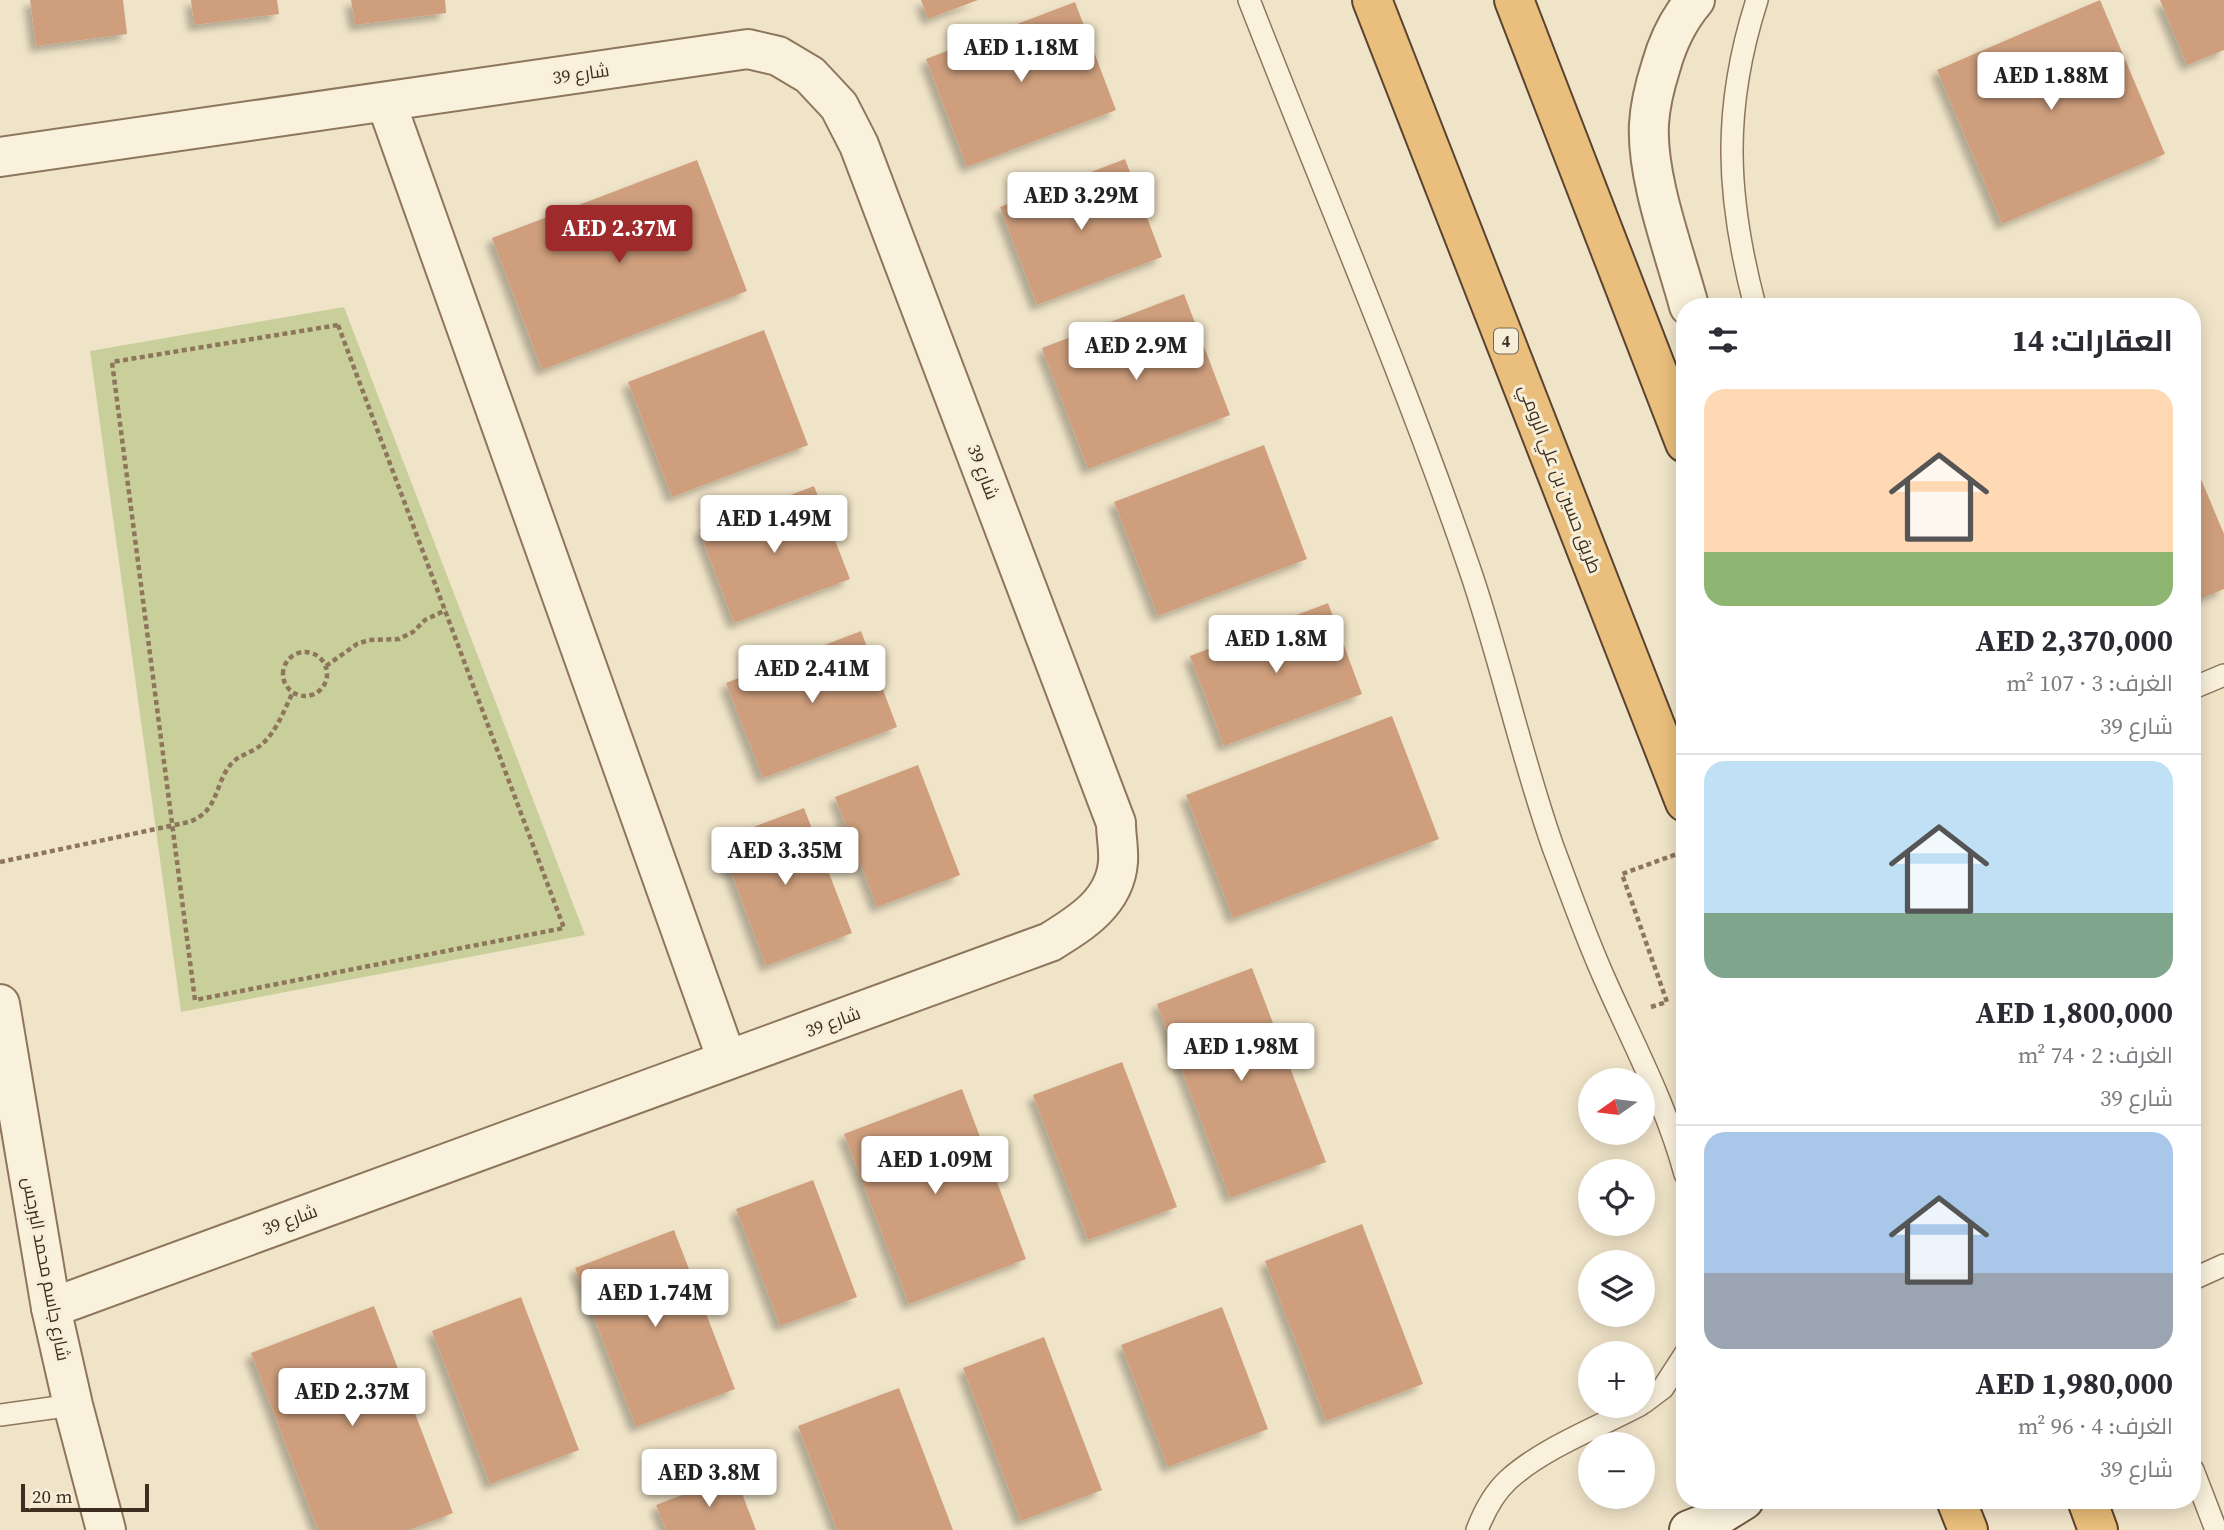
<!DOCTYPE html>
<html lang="ar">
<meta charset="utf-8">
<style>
body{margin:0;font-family:"Source Serif 4",Cairo,serif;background:#f7f7f7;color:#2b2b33;direction:rtl;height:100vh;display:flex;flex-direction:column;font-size:26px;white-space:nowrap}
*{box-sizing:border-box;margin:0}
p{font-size:23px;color:#7c7c81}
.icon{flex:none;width:38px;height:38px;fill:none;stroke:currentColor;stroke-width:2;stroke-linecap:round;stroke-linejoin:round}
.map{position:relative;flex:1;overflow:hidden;direction:ltr}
.side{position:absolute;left:1676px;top:298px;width:525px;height:1211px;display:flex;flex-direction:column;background:#fff;border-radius:28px;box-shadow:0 4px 18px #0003;direction:rtl}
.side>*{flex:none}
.needle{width:46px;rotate:256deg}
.fabs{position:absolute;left:1578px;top:1068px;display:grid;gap:14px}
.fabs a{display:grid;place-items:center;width:77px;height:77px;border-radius:50%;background:#fff;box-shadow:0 4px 18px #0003;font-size:35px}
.scale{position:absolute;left:21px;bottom:18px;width:128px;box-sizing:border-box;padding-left:7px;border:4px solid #3d2e20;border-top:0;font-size:19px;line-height:24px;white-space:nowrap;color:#3d2e20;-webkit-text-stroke:5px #f7eed8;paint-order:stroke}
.price{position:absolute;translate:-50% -60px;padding:0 16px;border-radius:7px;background:#fff;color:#222;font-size:23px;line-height:46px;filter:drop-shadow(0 2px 4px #0008)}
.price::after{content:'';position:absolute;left:50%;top:42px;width:21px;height:16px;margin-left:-10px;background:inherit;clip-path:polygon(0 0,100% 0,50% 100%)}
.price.selected{background:#9e2a2b;color:#fff}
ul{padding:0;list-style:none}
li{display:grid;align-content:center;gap:14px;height:371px;padding:0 28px}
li+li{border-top:2px solid #e1e1e2}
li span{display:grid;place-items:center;height:217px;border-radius:21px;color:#555}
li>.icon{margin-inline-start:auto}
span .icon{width:126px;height:126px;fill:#fffc;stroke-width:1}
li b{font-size:30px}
h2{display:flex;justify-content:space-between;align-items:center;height:84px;padding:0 28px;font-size:30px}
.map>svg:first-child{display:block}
.green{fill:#c9cf9b}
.building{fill:#cf9f7d;filter:url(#shadow)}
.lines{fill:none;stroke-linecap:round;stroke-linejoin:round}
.service-casing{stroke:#8d765c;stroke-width:24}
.minor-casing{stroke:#8d765c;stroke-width:42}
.tertiary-casing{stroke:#8d765c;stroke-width:42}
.secondary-casing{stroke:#6f573f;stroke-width:42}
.trunk-casing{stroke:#5b4430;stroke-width:42}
.path{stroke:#8d765c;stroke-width:4.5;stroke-dasharray:5 3.5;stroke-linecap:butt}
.service{stroke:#faf1dc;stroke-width:21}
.minor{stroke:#faf1dc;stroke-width:38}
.tertiary{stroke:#faf1dc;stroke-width:38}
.secondary{stroke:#faf1dc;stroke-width:38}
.trunk{stroke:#eabe7c;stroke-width:38}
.labels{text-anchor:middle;stroke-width:6;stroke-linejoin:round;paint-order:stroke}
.shield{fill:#f7eed8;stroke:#756857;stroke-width:2}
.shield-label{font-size:16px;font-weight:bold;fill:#3d2e20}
.street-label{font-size:18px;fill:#3d2e20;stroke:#f7eed8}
</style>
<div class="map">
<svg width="2224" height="1530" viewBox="0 0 2224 1530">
<defs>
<filter id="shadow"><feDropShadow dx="-6" dy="6" stdDeviation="3.5" flood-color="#0004"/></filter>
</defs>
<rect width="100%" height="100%" fill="#f0e4c8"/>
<path class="green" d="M344,307L585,935L181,1012L90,351Z"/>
<path class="building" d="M30,0H123L127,34L36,46Z
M191,0H277L279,14L194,25Z
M351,0H445L446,13L355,25Z
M921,0H978L928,19Z
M2100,0L2165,154L2002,224L1937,70Z
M2160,0H2224V50L2187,65Z
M1075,2L1116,110L967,167L926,59Z
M1125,159L1162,257L1037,305L1000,207Z
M697,160L747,291L542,370L492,238Z
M1184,294L1230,415L1088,469L1042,348Z
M764,330L808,445L672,497L628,382Z
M1264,445L1307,559L1158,616L1114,502Z
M2193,460L2224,534V589L2193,602Z
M814,486L850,579L734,623L699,530Z
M1328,603L1362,694L1224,746L1190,656Z
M861,631L897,727L763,778L726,683Z
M1392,716L1439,839L1233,918L1186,795Z
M918,765L960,875L877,907L835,797Z
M804,808L852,933L766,966L719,840Z
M1252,968L1326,1162L1230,1198L1157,1004Z
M1122,1062L1177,1207L1088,1240L1033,1095Z
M962,1089L1026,1259L909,1304L844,1134Z
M813,1180L857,1297L780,1326L736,1209Z
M1362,1224L1423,1384L1326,1421L1265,1261Z
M674,1230L735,1389L636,1427L575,1268Z
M521,1297L579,1450L490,1484L432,1331Z
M374,1306L453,1513L409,1530H318L251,1353Z
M1222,1307L1268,1429L1168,1467L1121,1345Z
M1044,1337L1102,1490L1021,1521L963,1368Z
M899,1388L953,1530H837L798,1426Z
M735,1475L756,1530H666L656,1505Z"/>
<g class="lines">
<g class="service-casing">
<path id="service" d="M1249,0C1323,190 1404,377 1470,570C1501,661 1521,756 1553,847C1570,892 1586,938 1606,982C1634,1045 1667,1107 1685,1174
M1755,306C1726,196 1722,109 1757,0
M2193,688L2224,675
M2193,1279L2224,1265
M1643,1403L1663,1388L1685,1354
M0,1415L73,1405
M2193,1470L2216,1530
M1477,1530C1484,1512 1494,1493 1508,1480C1543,1448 1599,1427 1640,1405"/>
</g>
<g class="minor-casing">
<path id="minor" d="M386,102L727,1060
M0,157L748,49L778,56L810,75L839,106L859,145L1116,823C1116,836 1119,849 1118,862C1115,902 1081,923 1050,942L51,1308"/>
</g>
<g class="tertiary-casing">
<path id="tertiary" d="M1689,306C1675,253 1646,178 1649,124C1650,104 1655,85 1661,66C1668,41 1678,20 1695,0
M0,1004L51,1308L73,1405L106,1530"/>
</g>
<g class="secondary-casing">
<path id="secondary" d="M1689,1530L1707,1523L1744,1500"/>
</g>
<g class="trunk-casing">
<path id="trunk" d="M1372,0L1685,802
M1514,0L1685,443
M1956,1500L1968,1530
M2087,1500L2098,1530"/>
</g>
<path class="path" d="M338,325L564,928L195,1000L112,362Z
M283 674a22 22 0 1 1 44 0a22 22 0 1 1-44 0Z
M326,666L357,644L369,640L399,639L413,632L425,620L446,610
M0,862L189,822C221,810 213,783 233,762C241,754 254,752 262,744C277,731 284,710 293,692
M1651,1007L1667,1002L1622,874L1685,851"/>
<use href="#service" class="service"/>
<use href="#minor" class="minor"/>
<use href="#tertiary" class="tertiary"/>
<use href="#secondary" class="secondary"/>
<use href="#trunk" class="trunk"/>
</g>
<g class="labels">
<rect class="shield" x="1494" y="328.5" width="24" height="25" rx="5"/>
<g class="shield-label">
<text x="1506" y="347">4</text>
</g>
<g class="street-label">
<text transform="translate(581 74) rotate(-8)" y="6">شارع 39</text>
<text transform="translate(983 472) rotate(69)" y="6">شارع 39</text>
<text transform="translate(1560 479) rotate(69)" y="6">طريق حسين بن علي الرومي</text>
<text transform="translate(833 1022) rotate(-20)" y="6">شارع 39</text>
<text transform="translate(290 1220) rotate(-20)" y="6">شارع 39</text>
<text transform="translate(46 1269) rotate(79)" y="6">شارع جاسم محمد البرجس</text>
</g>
</g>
</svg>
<div class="fabs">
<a><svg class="needle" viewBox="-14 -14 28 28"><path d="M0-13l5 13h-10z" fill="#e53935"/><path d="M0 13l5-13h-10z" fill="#7c7c81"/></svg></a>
<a><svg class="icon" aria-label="locate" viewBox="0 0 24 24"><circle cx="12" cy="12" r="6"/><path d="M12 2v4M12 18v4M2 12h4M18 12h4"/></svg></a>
<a><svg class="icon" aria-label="layers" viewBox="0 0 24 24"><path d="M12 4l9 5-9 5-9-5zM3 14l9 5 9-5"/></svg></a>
<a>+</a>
<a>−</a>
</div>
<div class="scale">20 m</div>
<b class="price" style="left:1021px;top:84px">AED 1.18M</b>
<b class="price" style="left:2051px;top:112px">AED 1.88M</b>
<b class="price" style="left:1081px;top:232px">AED 3.29M</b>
<b class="price selected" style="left:619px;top:265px">AED 2.37M</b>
<b class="price" style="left:1136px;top:382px">AED 2.9M</b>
<b class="price" style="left:774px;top:555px">AED 1.49M</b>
<b class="price" style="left:1276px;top:675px">AED 1.8M</b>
<b class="price" style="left:812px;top:705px">AED 2.41M</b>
<b class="price" style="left:785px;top:887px">AED 3.35M</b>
<b class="price" style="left:1241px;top:1083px">AED 1.98M</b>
<b class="price" style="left:935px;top:1196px">AED 1.09M</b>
<b class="price" style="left:655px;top:1329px">AED 1.74M</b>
<b class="price" style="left:352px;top:1428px">AED 2.37M</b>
<b class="price" style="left:709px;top:1509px">AED 3.8M</b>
<section class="side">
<h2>العقارات: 14<svg class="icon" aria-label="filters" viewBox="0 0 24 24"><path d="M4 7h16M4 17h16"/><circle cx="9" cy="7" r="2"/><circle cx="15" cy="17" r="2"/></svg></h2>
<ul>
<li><span style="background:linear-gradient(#ffd9b3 75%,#8fb573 0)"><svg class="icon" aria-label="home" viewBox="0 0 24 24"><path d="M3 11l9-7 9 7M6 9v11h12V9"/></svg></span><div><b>AED 2,370,000</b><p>الغرف: 3 · 107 m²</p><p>شارع 39</p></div></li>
<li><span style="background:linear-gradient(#bfe0f5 70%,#7fa58c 0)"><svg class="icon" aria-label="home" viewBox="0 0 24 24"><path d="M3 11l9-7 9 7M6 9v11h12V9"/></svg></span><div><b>AED 1,800,000</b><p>الغرف: 2 · 74 m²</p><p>شارع 39</p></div></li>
<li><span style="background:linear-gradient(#a9c7e8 65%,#9aa5b1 0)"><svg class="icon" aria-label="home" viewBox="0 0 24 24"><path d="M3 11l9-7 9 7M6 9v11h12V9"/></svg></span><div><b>AED 1,980,000</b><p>الغرف: 4 · 96 m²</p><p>شارع 39</p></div></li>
</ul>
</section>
</div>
